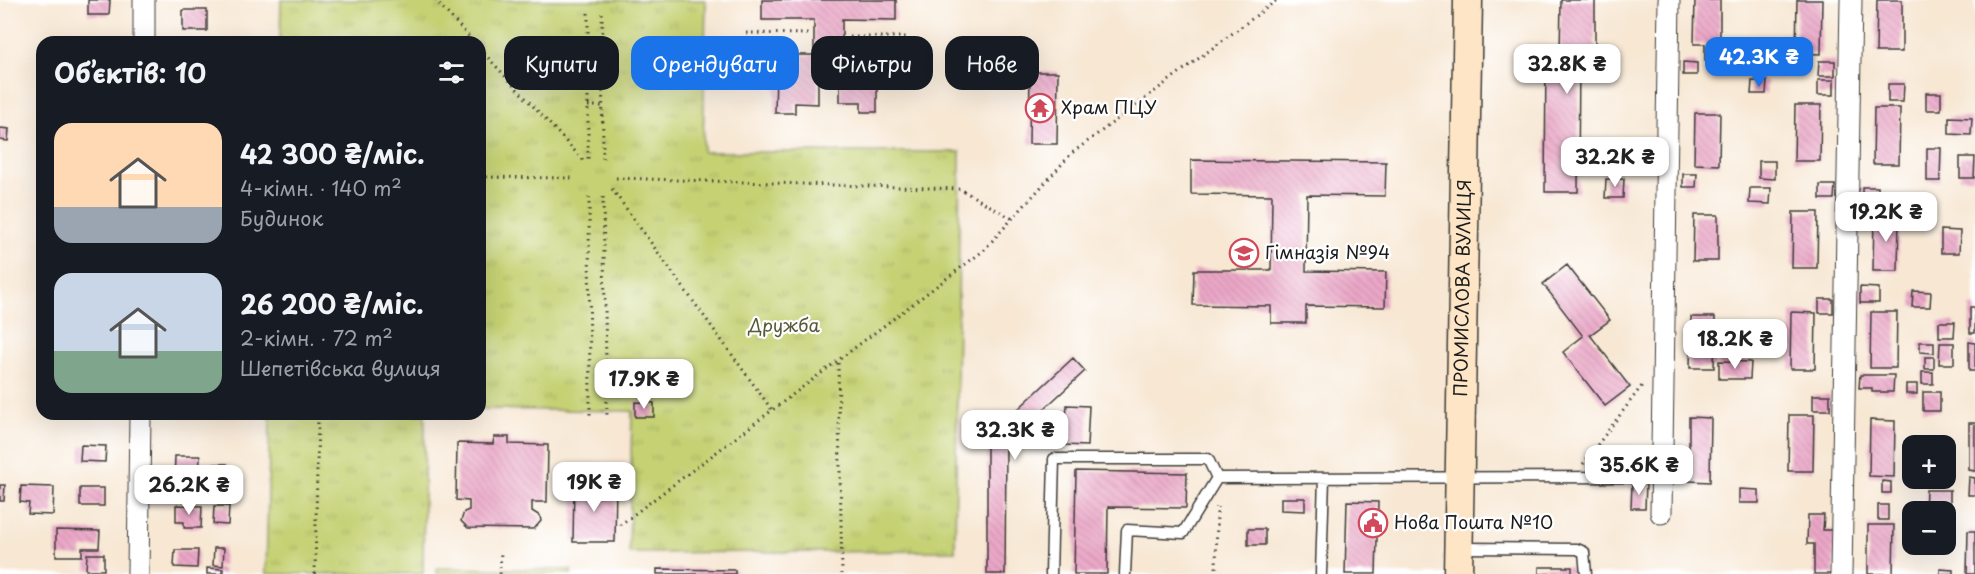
<!DOCTYPE html>
<html lang="uk">
<meta charset="utf-8">
<style>
body{margin:0;font-family:"Playpen Sans",sans-serif;background:#242831;color:#f1f3f6;height:100vh;display:flex;flex-direction:column;font-size:22px;white-space:nowrap}
*{box-sizing:border-box;margin:0}
p{font-size:20px;color:#9ea1a6}
.icon{flex:none;width:33px;height:33px;fill:none;stroke:currentColor;stroke-width:2;stroke-linecap:round;stroke-linejoin:round}
.map{position:relative;flex:1;overflow:hidden}
.details{position:absolute;left:36px;top:36px;width:450px;height:384px;display:flex;flex-direction:column;background:#171b24;border-radius:18px;box-shadow:0 6px 24px #0002}
.details>*{flex:none}
.hud{position:absolute;left:504px;top:36px;width:570px;height:54px;display:flex;gap:12px}
.controls{position:absolute;left:1902px;top:435px;display:grid;gap:12px}
.controls a{display:grid;place-items:center;width:54px;height:54px;border-radius:12px;background:#171b24;box-shadow:0 6px 24px #0002;font-size:30px}
.price{position:absolute;translate:-50% -51px;padding:0 14px;border-radius:12px;background:#fff;color:#222;font-size:20px;line-height:39px;filter:drop-shadow(0 2px 3px #0008)}
.price::after{content:'';position:absolute;left:50%;top:36px;width:18px;height:14px;margin-left:-9px;background:inherit;clip-path:polygon(0 0,100% 0,50% 100%)}
.price.on{background:#1a73e8;color:#fff}
ul{padding:0;list-style:none}
li{display:flex;align-items:center;gap:18px;height:150px;padding:0 18px}
li span{display:grid;place-items:center;flex:none;width:168px;height:120px;border-radius:18px;color:#555}
li>.icon{margin-inline-start:auto}
span .icon{width:72px;height:72px;fill:#fffc;stroke-width:1}
li b{font-size:26px}
h2{display:flex;justify-content:space-between;align-items:center;height:72px;padding:0 18px;font-size:26px}
.tag{padding:0 21px;border-radius:18px;background:#171b24;box-shadow:0 6px 24px #0002;font-size:21px;line-height:54px}
.tag.on{background:#1a73e8;color:#fff}
.map>svg:first-child{display:block}
.park{fill:url(#park-tufts);stroke:#707648;stroke-width:1.5}
.building{fill:url(#building-back-hatch)}
.lines{fill:none;stroke-linecap:round;stroke-linejoin:round}
.lane-casing{stroke:#3d3a37;stroke-width:13}
.street-casing{stroke:#3d3a37;stroke-width:23}
.secondary-casing{stroke:#3d3a37;stroke-width:31}
.path{stroke:#3d3a37;stroke-width:3;stroke-dasharray:1.5 4.5;stroke-linecap:butt}
.lane{stroke:#fff;stroke-width:10}
.street{stroke:#fff;stroke-width:21}
.secondary{stroke:#fde5c5;stroke-width:28}
.labels{text-anchor:middle;stroke-width:4.5;stroke-linejoin:round;paint-order:stroke}
.poi-label{font-size:18px;fill:#1c1c1c;stroke:#fff;text-anchor:start}
.street-label{font-size:18px;fill:#1c1c1c;stroke:#fff}
.park-label{font-size:18px;fill:#575b3a;stroke:#fff}
</style>
<div class="map">
<svg width="1975" height="574" viewBox="0 0 1975 574">
<defs>
<pattern id="park-tufts" width="24" height="20" patternUnits="userSpaceOnUse" patternTransform="scale(1.5)"><rect width="24" height="20" fill="#c5d173"/><path d="M3 7l-1-3M5 7V3M7 7l1-3M15 17l-1-3M17 17v-4M19 17l1-3" fill="none" stroke="#a9b363"/></pattern>
<pattern id="building-back-hatch" width="6" height="6" patternUnits="userSpaceOnUse" patternTransform="scale(1.5)"><rect width="6" height="6" fill="#eba7c7"/><path d="M-1 5l2 2M0 0l6 6M5-1l2 2" fill="none" stroke="#c98faa"/></pattern>
</defs>
<rect width="100%" height="100%" fill="#fff"/>
<filter id="ink" filterUnits="userSpaceOnUse"><feTurbulence type="fractalNoise" baseFrequency=".0167" numOctaves="2"/><feDisplacementMap in="SourceGraphic" scale="12" xChannelSelector="R" yChannelSelector="G"/><feConvolveMatrix kernelMatrix="1 2 1 2 8 2 1 2 1" color-interpolation-filters="sRGB"/></filter>
<filter id="wash" filterUnits="userSpaceOnUse"><feTurbulence type="fractalNoise" baseFrequency=".008" numOctaves="4" result="noise"/><feDisplacementMap in="SourceGraphic" scale="24" xChannelSelector="R" yChannelSelector="G"/><feGaussianBlur stdDeviation="1.35" result="paint"/><feColorMatrix in="noise" values="0 0 0 0 0 0 0 0 0 0 0 0 0 0 0 0 0 1.4 0 .05"/><feComposite in="paint" operator="in"/></filter>
<g filter="url(#wash)">
<rect width="100%" height="100%" fill="#f7e7d3"/>
<path class="park" d="M281,0H706L703,152H960L955,551L629,553L632,411L480,409V42H280Z
M270,414H425L423,574H266Z
M437,568L571,570V574H437Z"/>
<g id="blocks">
<path class="building" d="M88,0H110L109,15H88Z
M762,0H896V20L842,19V57H886V77H877V112H861V102H840V78H818V104L795,103V113H775L776,73H768V55H814V20H762Z
M1561,0H1595V54H1579L1578,192H1545L1546,54H1560Z
M1695,0H1720V61H1705V44H1694Z
M1797,0H1822L1821,54L1796,53Z
M1877,0H1902V52H1876Z
M183,10H207V31H183Z
M1747,55H1762V74H1746Z
M1819,61H1835V76H1818Z
M1683,62L1697,63V75H1683Z
M1030,72H1058L1057,144H1029Z
M1818,80H1834V95H1818Z
M1752,81H1767L1766,94H1751Z
M1888,84H1904L1903,102H1888Z
M1926,93H1941V110H1926Z
M1795,105H1821L1820,161H1794Z
M1874,108H1900L1899,164H1873Z
M1695,113H1720L1719,165L1694,164Z
M1949,117L1972,118L1971,135L1949,134Z
M0,128L9,129L8,141L0,140Z
M1927,148H1941L1940,181H1927Z
M1960,157H1975L1974,178H1960Z
M1191,160L1386,162L1385,196L1307,195L1306,271L1386,272L1385,307L1306,306V323H1271V306L1193,305L1194,270H1271L1272,195L1191,194Z
M1759,161H1775V179L1759,178Z
M1683,174H1697L1696,187H1683Z
M1606,179H1624L1623,198H1605Z
M1820,185H1835L1834,199H1820Z
M1862,187H1878V201H1862Z
M1750,188H1771L1770,204L1749,203Z
M1793,212H1818L1817,268H1792Z
M1694,215H1718V261H1693Z
M1874,215H1899L1898,271H1873Z
M1941,230L1960,231L1959,253H1941Z
M1567,265L1610,320L1590,335L1630,387L1605,406L1563,352L1583,336L1543,284Z
M1860,287L1879,288V303H1860Z
M1913,291L1931,292L1930,307H1912Z
M1819,299H1833V313H1819Z
M1970,307H1975V333H1970Z
M1791,312L1816,313L1815,369H1790Z
M1871,312H1897L1896,368H1870Z
M1691,317H1715L1714,368H1690Z
M1939,322H1955L1954,337H1939Z
M1920,342H1934V353L1920,352Z
M1969,342L1975,343V371H1969Z
M1940,343H1954V364H1939Z
M1925,357H1934V369H1925Z
M1073,358L1085,371L1006,444L1005,574H987V438Z
M1719,361L1751,362L1750,379H1719Z
M1922,372H1933V384H1922Z
M1860,375H1894L1893,392H1872V388H1859Z
M1906,384H1917V394H1906Z
M1923,392H1940V411H1923Z
M1813,395H1830V410H1813Z
M635,402L654,403V417H635Z
M1067,405L1089,406L1087,446L1064,445Z
M1789,415H1814L1813,471H1788Z
M1689,417L1711,418L1710,482L1689,481Z
M1870,420L1895,421L1894,477L1869,476Z
M1969,423H1975V471L1969,470Z
M494,437H509V444L548,445L547,502H532V511L540,516L541,521L534,529L468,528L461,521L464,512L469,510V501L456,500L457,443L493,444Z
M81,445L106,446L105,462L80,461Z
M175,456H200L199,489L187,488V482H174Z
M214,464H227L226,485H214Z
M1076,471L1187,473L1186,508L1108,507L1107,574H1074Z
M1969,477L1975,478V495H1968Z
M1882,481L1891,482V493H1882Z
M574,484H616L615,542H573Z
M1632,484H1646L1645,508H1631Z
M0,485H5L4,501H0Z
M21,486L54,487L53,515L28,514L29,503L20,502Z
M80,488H104V506H80Z
M167,488H183V500H167Z
M1739,489L1759,490V503H1739Z
M1926,490H1950V513L1925,512Z
M1281,498H1305V511L1281,510Z
M1347,501L1378,502L1376,574H1345Z
M176,505L202,506L201,528H184V522H176Z
M1878,505H1888V520H1878Z
M214,506H229L228,525L213,524Z
M1808,515H1824L1823,530H1835L1834,574H1814V544H1807Z
M1868,525H1894L1893,574H1868Z
M1248,529H1265V545H1248Z
M56,530L100,531L99,548H82V556H56Z
M1968,531H1975V574H1967Z
M214,548H224L223,566L213,565Z
M175,550H198L197,568L174,567Z
M87,554H104V570H86Z
M1539,567H1572V574H1539Z
M207,568L223,569V574H207Z
M657,569L735,570V574H657Z
M1940,569L1953,570V574H1940Z"/>
</g>
</g>
<g filter="url(#ink)">
<use href="#blocks" fill-opacity="0" stroke="#3d3a37" stroke-width="1.5"/>
<g class="lines">
<g class="lane-casing">
<path id="lane" d="M1460,548L1577,549L1584,552L1586,574
M1051,574L1054,459H1208L1217,478L1661,477
M1125,574L1127,530L1183,533L1217,478
M1321,574L1324,478"/>
</g>
<g class="street-casing">
<path id="street" d="M144,42V0
M1661,513L1669,0
M138,574L140,414
M1841,574L1851,0"/>
</g>
<g class="secondary-casing">
<g id="secondary">
<path id="s1" d="M1458,574L1468,0"/>
</g>
</g>
<path class="path" d="M435,0L474,42
M588,13V161
M602,13L603,160
M746,33L808,34
M850,37H910
M480,49L585,162
M588,56L602,55
M588,106H603
M480,177L576,178
M616,178L960,189L1013,219
M612,189L772,410
M589,197L590,418
M603,197L607,418
M838,363L842,574
M1583,464L1644,383
M620,525L983,251L1072,153L1277,0
M315,574L318,414
M500,574L501,550
M1216,574L1217,507"/>
<use href="#lane" class="lane"/>
<use href="#street" class="street"/>
<use href="#secondary" class="secondary"/>
</g>
</g>
<defs>
<g id="temple-ring" transform="scale(1.5)"><circle r="9.5" fill="#fff" stroke="#d1495b" stroke-width="1.5"/><path d="M0-6L5-2H3V0L6.5 2.5H4V6H1.5V3h-3V6H-4V2.5H-6.5L-3 0V-2H-5Z" fill="#d1495b"/></g>
<g id="school-ring" transform="scale(1.5)"><circle r="9.5" fill="#fff" stroke="#d1495b" stroke-width="1.5"/><path d="M0-5L7-2L0 1L-7-2ZM-4 1L0 2.5L4 1V4Q0 6-4 4Z" fill="#d1495b"/></g>
<g id="civic-ring" transform="scale(1.5)"><circle r="9.5" fill="#fff" stroke="#d1495b" stroke-width="1.5"/><path d="M-.6-6.5H3V-4.5H.6V-3L4-1V1h2V6H-6V1h2V-1L-.6-3ZM-1.2 2.5V6h2.4V2.5Z" fill="#d1495b"/></g>
</defs>
<g fill-rule="evenodd">
<use href="#temple-ring" x="1040" y="108"/>
<use href="#school-ring" x="1244" y="253"/>
<use href="#civic-ring" x="1373" y="523"/>
</g>
<g class="labels">
<g class="poi-label">
<text x="1061" y="114">Храм ПЦУ</text>
<text x="1265" y="259">Гімназія №94</text>
<text x="1394" y="529">Нова Пошта №10</text>
</g>
<g class="street-label">
<text dy="6" stroke="none"><textPath href="#s1" startOffset="286">ПРОМИСЛОВА ВУЛИЦЯ</textPath></text>
</g>
<g class="park-label">
<text x="784" y="332">Дружба</text>
</g>
</g>
</svg>
<div class="controls">
<a>+</a>
<a>−</a>
</div>
<b class="price on" style="left:1759px;top:88px">42.3K ₴</b>
<b class="price" style="left:1567px;top:95px">32.8K ₴</b>
<b class="price" style="left:1615px;top:188px">32.2K ₴</b>
<b class="price" style="left:1886px;top:243px">19.2K ₴</b>
<b class="price" style="left:1735px;top:370px">18.2K ₴</b>
<b class="price" style="left:644px;top:410px">17.9K ₴</b>
<b class="price" style="left:1015px;top:461px">32.3K ₴</b>
<b class="price" style="left:1639px;top:496px">35.6K ₴</b>
<b class="price" style="left:594px;top:513px">19K ₴</b>
<b class="price" style="left:189px;top:516px">26.2K ₴</b>
<div class="hud">
<a class="tag">Купити</a>
<a class="tag on">Орендувати</a>
<a class="tag">Фільтри</a>
<a class="tag">Нове</a>
</div>
<section class="details">
<h2>Об’єктів: 10<svg class="icon" aria-label="filters" viewBox="0 0 24 24"><path d="M4 7h16M4 17h16"/><circle cx="9" cy="7" r="2"/><circle cx="15" cy="17" r="2"/></svg></h2>
<ul>
<li><span style="background:linear-gradient(#ffd9b3 70%,#9aa5b1 0)"><svg class="icon" aria-label="home" viewBox="0 0 24 24"><path d="M3 11l9-7 9 7M6 9v11h12V9"/></svg></span><div><b>42 300 ₴/міс.</b><p>4-кімн. · 140 m²</p><p>Будинок</p></div></li>
<li><span style="background:linear-gradient(#c9d6e8 65%,#7fa58c 0)"><svg class="icon" aria-label="home" viewBox="0 0 24 24"><path d="M3 11l9-7 9 7M6 9v11h12V9"/></svg></span><div><b>26 200 ₴/міс.</b><p>2-кімн. · 72 m²</p><p>Шепетівська вулиця</p></div></li>
</ul>
</section>
</div>
